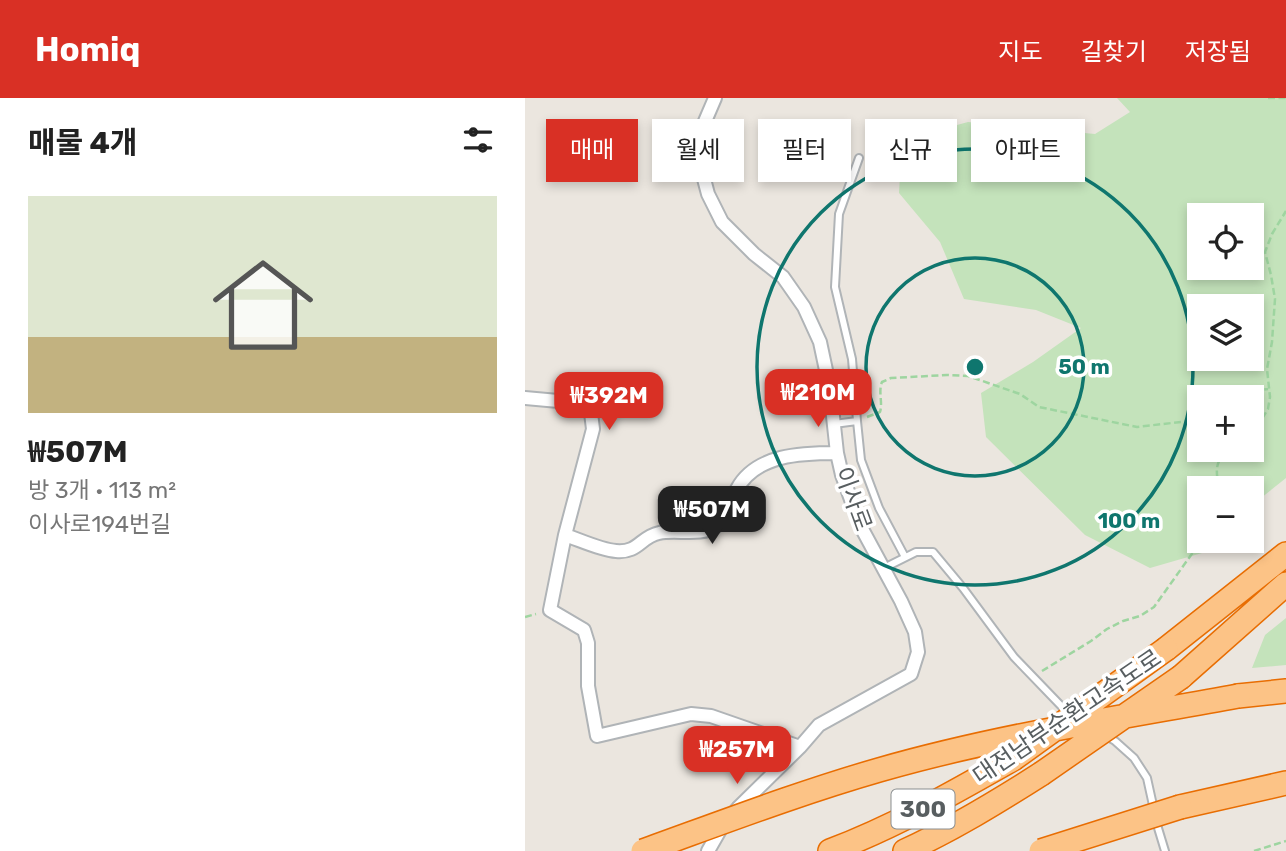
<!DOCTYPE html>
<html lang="ko">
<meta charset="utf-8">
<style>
body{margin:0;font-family:Rubik,"Noto Sans KR",sans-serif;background:#f6f6f6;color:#222;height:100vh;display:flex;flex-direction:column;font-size:26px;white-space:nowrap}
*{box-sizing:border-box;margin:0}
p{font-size:23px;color:#767676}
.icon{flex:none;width:38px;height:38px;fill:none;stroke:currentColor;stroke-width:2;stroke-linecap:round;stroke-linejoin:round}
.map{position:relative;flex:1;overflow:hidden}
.sheet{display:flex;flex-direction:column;background:#fff;width:525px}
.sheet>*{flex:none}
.top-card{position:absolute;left:21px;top:21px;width:634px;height:63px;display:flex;gap:14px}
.tools{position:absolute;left:662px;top:105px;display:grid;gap:14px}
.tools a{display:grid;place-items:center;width:77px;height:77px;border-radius:0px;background:#fff;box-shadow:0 4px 10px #0003;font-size:35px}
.price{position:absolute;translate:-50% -60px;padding:0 16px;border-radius:14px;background:#d93025;color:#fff;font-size:23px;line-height:46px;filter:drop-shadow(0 2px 4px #0008)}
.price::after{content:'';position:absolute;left:50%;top:42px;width:21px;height:16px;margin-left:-10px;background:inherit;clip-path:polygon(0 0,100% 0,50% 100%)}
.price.active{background:#222;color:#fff}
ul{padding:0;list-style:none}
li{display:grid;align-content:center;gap:14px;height:371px;padding:0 28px}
li span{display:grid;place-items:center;height:217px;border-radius:0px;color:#555}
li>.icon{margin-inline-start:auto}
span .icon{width:126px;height:126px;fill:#fffc;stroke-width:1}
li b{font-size:30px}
h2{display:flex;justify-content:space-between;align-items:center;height:84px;padding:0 28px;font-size:30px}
.pill{padding:0 24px;border-radius:0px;background:#fff;box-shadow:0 4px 10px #0003;font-size:24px;line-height:63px}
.pill.active{background:#d93025;color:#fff}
header{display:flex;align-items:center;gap:42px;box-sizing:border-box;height:98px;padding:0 35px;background:#d93025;color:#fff}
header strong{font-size:33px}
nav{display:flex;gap:38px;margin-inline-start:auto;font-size:24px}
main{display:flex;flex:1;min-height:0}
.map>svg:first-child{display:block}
.green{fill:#c4e3bb;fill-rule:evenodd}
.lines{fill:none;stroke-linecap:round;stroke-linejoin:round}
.service-casing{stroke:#b0b4b7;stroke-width:10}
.minor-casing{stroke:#b0b4b7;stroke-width:16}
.motorway-casing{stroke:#e86d02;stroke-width:26}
.path{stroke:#9ed5a0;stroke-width:2.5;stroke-dasharray:7 3.5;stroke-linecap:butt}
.service{stroke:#fff;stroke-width:6}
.minor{stroke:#fff;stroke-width:12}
.motorway{stroke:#fcc386;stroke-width:23}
.motorway-bridge-casing{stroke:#e86d02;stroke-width:26;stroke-linecap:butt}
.motorway-bridge{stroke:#fcc386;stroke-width:23}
.ring{fill:none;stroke:#0f766e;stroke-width:3.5}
.labels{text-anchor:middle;stroke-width:7;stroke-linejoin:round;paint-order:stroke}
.shield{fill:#fff;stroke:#8a8e90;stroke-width:2}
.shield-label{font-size:23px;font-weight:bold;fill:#585e60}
.street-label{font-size:24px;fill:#585e60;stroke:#fff}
.centre{fill:#0f766e;stroke:#fff;stroke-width:3.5}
.ring-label{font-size:21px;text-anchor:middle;font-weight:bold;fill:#0f766e;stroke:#fff;stroke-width:7;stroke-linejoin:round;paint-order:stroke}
</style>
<header>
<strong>Homiq</strong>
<nav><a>지도</a><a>길찾기</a><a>저장됨</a></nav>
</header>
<main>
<section class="sheet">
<h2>매물 4개<svg class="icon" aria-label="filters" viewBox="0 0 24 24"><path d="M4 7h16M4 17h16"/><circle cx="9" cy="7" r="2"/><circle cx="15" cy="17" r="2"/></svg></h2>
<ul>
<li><span style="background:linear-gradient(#dfe7d0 65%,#c2b280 0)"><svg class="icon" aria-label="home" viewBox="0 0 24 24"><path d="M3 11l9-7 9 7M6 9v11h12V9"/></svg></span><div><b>₩507M</b><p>방 3개 · 113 m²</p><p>이사로194번길</p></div></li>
</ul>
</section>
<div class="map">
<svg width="761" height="753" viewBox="0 0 761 753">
<rect width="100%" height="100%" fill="#ebe6df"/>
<path class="green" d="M592,0H761V380L726,408V390H674V443H687L677,455L625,470L560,437L461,339L456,295L508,264L556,230L511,212L439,201L415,144L374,95L377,42L443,24L570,36L605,14ZM674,117H726V170H674ZM674,208H726V261H674ZM674,299H726V352H674Z
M761,520V567L727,570L740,537Z"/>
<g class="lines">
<g class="service-casing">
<path id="service" d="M332,323L336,362L354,410L380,459
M309,326L332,323L327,261L310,189L314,116L334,60
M359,470L391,454H408L438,490L489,559L541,613L545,616
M581,638L590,643L609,660L622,680L633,730L640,753"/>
</g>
<g class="minor-casing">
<path id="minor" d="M0,300L55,305L66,315L68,331L40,437L25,512L59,532L63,545V588L72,638L166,616L186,618L275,649
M40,437C55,442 76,452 91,453C114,455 115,439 134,435C151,431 176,439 191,428C203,420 205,403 212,391C231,356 277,355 312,355
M183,753L195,732L213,710L275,649L294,627L386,576L393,554L390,534L376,503L336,429L317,377L312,355L305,291L295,244L279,209L258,179L229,156L197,124L183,96L174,62L175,35L190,0"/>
</g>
<g class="motorway-casing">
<path id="motorway" d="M641,551L761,456
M656,579L761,486
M713,598L761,593
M655,709L761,685
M305,753C369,729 428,695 488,661
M380,753C428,731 472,704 516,676"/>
</g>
<path class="path" d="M743,0H761
M720,299L730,293L743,291
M342,319L355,314C358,304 353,294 357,284L366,280L422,277L443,278L495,296L514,309L612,329L664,323L674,319
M726,338L743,311L745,299L742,271L747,244L750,201L746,177L740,154L747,136L761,113
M694,390C691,372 689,365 703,352
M0,519L11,516
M517,573L566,543L582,531L598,523L615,518L629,509L676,443
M729,753L761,743"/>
<use href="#service" class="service"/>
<use href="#minor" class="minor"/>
<use href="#motorway" class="motorway"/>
<g class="motorway-bridge-casing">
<path id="motorway-bridge" d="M488,661L641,551
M516,676L656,579
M118,753C196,725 274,695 354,672C472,638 593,620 713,598
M516,753L655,709"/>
</g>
<use href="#motorway-bridge" class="motorway-bridge"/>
</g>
<g class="ring">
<circle cx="450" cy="269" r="109"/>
<circle cx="450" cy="269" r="218"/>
</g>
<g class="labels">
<rect class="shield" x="366.5" y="691.5" width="63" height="39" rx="5"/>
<g class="shield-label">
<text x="398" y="719">300</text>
</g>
<g class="street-label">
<text transform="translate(328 401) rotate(70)" y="8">이사로</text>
<text transform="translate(542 619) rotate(-34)" y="8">대전남부순환고속도로</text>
</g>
</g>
<circle cx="450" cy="269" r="10" class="centre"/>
<g class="ring-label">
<text x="559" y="276">50 m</text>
<text x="604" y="430">100 m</text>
</g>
</svg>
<div class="tools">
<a><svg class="icon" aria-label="locate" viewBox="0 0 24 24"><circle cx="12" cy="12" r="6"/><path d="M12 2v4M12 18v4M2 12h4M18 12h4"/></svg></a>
<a><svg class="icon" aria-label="layers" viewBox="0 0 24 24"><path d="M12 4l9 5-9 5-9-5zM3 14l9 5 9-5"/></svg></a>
<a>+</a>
<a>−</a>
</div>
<b class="price" style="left:293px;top:331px">₩210M</b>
<b class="price" style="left:84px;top:334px">₩392M</b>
<b class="price active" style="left:187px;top:448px">₩507M</b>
<b class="price" style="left:212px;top:688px">₩257M</b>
<div class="top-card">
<a class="pill active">매매</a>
<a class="pill">월세</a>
<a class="pill">필터</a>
<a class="pill">신규</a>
<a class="pill">아파트</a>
</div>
</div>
</main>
